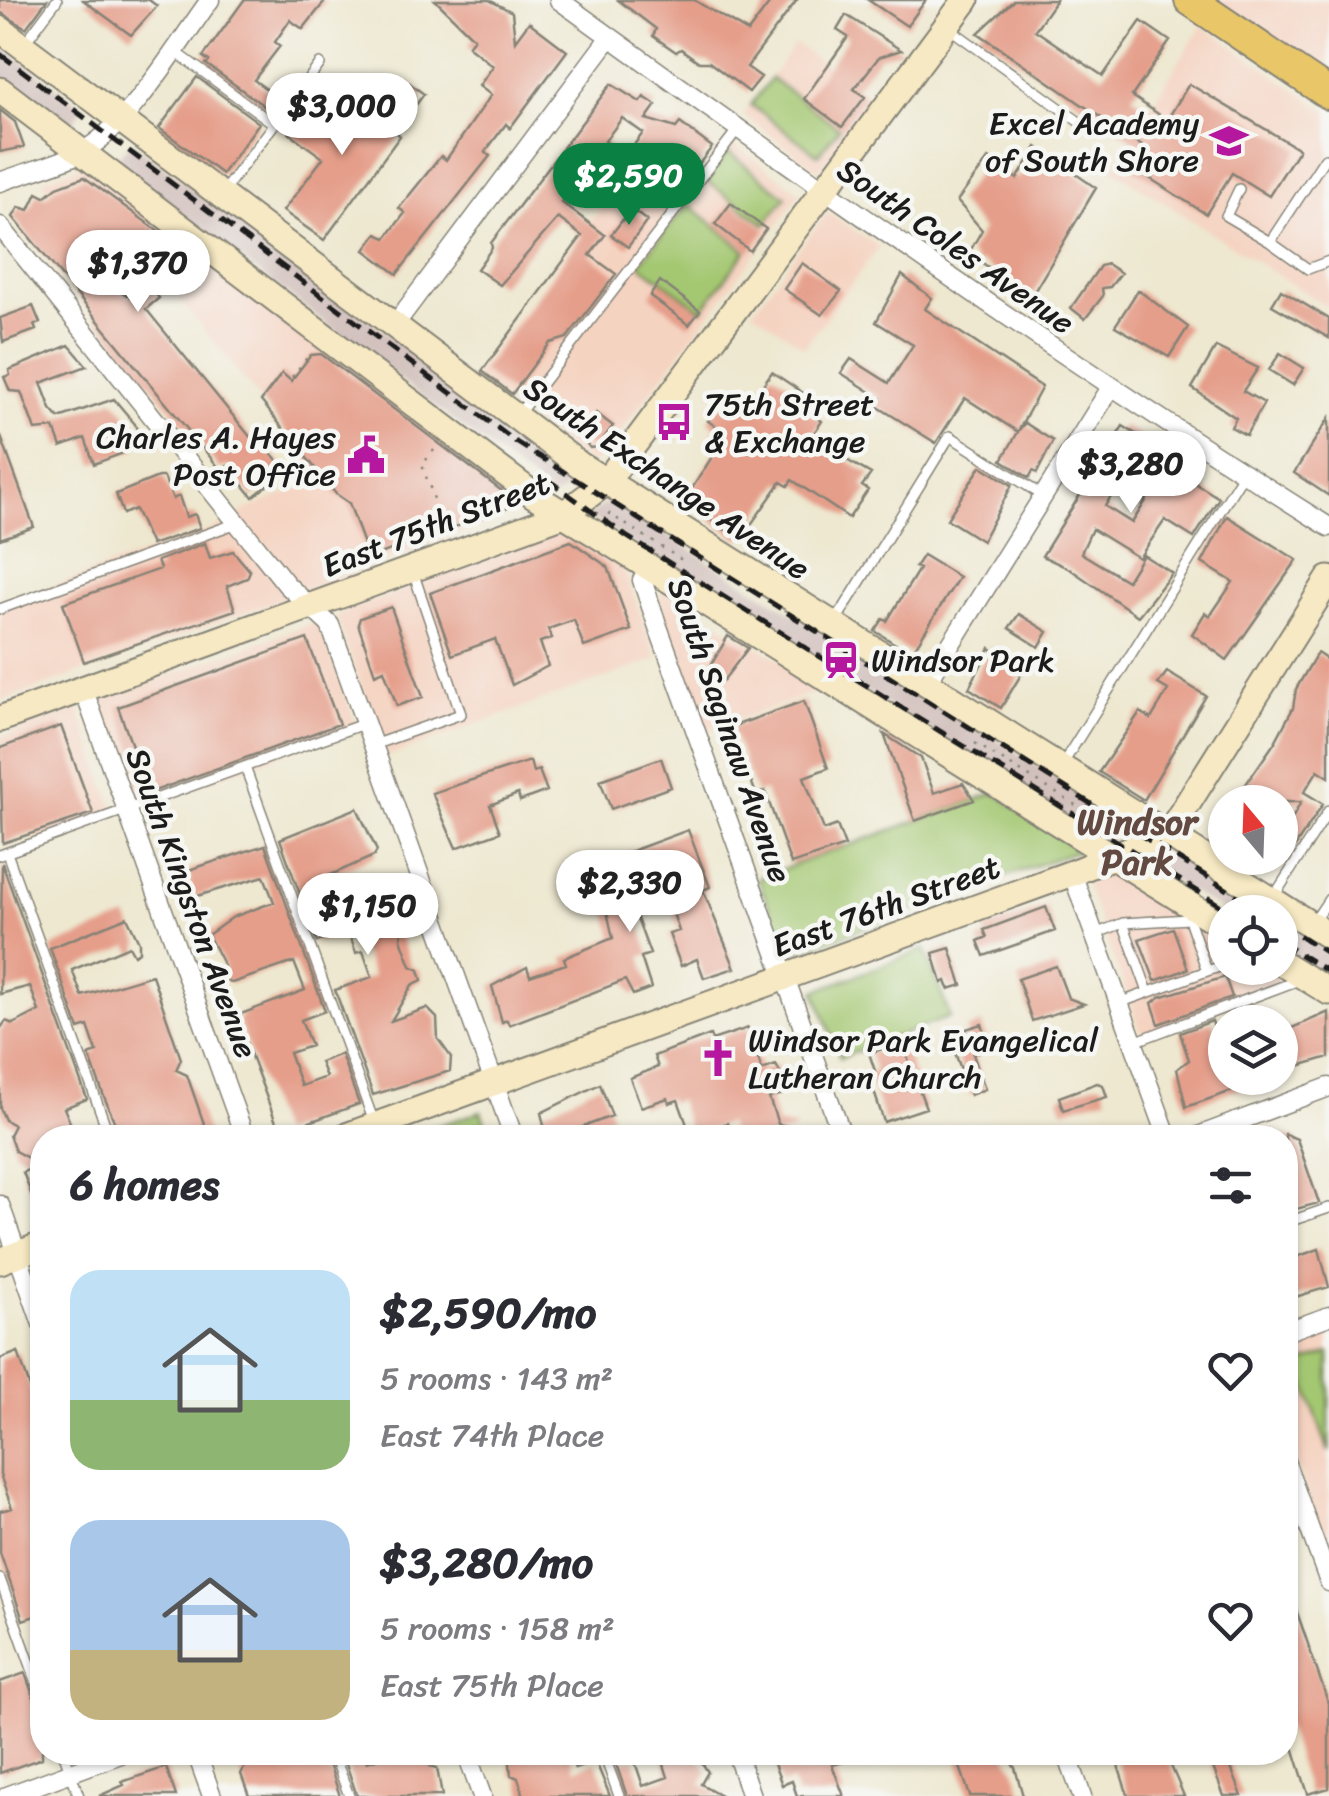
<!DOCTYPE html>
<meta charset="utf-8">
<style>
body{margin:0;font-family:Sriracha,sans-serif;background:#f7f7f7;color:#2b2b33;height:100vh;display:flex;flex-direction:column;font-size:38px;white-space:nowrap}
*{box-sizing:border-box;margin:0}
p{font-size:32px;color:#7c7c81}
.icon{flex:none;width:55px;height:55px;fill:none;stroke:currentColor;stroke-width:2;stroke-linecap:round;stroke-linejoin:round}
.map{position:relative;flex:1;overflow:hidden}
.drawer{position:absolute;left:30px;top:1125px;width:1268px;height:640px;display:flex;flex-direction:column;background:#fff;border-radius:40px;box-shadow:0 2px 8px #0004}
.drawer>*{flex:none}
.needle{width:65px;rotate:341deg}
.controls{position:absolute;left:1208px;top:785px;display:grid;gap:20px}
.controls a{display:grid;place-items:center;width:90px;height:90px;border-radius:50%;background:#fff;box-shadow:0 2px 8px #0004;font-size:50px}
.price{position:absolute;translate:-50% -85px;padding:0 22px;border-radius:35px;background:#fff;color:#222;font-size:32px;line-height:65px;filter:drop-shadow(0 2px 5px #0008)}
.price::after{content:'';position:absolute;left:50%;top:60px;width:30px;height:22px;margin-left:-15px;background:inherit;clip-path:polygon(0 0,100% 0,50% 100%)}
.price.current{background:#0b8043;color:#fff}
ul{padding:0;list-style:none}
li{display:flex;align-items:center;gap:30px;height:250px;padding:0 40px}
li span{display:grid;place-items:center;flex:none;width:280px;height:200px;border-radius:30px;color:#555}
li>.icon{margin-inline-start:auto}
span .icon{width:120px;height:120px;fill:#fffc;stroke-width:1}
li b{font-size:42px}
h2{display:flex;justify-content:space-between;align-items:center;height:120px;padding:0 40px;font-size:42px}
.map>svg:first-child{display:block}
.built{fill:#f5d3c1}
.industrial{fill:#d1c0bc}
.green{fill:#a4c872;stroke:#607247;stroke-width:2.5}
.building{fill:#e59e8a;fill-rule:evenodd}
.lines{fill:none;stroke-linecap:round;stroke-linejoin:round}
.lane-casing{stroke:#858276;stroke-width:12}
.street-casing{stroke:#858276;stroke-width:21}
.secondary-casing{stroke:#858276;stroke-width:29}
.primary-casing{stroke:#858276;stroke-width:34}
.path{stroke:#858276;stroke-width:2.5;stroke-dasharray:2.5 8;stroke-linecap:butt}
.lane{stroke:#fff;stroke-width:9}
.street{stroke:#fff;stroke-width:18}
.secondary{stroke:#f6e9c3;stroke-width:25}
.primary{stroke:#e9c769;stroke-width:30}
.rail{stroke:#1c1c1c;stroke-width:5;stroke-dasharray:15 8;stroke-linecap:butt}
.labels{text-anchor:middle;stroke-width:9;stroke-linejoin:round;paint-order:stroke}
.poi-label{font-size:32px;fill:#1c1c1c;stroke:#f6f6f2;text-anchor:start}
.street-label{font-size:32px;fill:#1c1c1c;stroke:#f6f6f2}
.neighbourhood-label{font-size:35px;font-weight:bold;fill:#624a42;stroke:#f6f6f2}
</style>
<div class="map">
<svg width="1329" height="1796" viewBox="0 0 1329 1796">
<rect width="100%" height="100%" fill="#f6f6f2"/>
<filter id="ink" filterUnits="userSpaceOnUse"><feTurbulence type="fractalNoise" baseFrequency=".01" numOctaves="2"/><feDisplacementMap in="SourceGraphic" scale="20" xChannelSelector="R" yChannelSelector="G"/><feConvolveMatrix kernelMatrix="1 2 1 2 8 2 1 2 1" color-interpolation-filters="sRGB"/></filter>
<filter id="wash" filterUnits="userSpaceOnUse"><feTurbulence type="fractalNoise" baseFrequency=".0048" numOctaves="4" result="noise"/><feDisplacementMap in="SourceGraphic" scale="40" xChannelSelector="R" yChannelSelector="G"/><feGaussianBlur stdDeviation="2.25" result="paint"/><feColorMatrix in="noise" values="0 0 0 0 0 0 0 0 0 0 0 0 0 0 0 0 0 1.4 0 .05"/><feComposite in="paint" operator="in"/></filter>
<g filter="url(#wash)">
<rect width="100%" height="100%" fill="#eee8d0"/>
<path class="built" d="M1210,0H1329V82Z
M1202,25L1329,113V308L1112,169Z
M795,44L873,99L819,171L743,115Z
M729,141L801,193L601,458L591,463L474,377L623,178L673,216Z
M85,164L529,505V508L0,702V606L223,525L249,508L324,479L158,273L134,292L42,180Z
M827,212L879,247L804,347L753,311Z
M565,530H573L621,560L657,659L386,757L336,615Z
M663,591L827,688L705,731L659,598Z
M318,621L357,727L137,806L99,701Z
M78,709L116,814L38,842L0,738Z
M1118,869L1225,936V968H1274L1296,981L1143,1038L1085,882Z
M1329,1326V1555L1285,1432V1342Z"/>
<path class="industrial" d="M0,44L84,108L67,128L0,78Z
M132,143L580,477V481L554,497L113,162Z
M614,497L664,533L1137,827L1103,842L588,516Z
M1178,849L1275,912H1225L1141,863Z
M1280,916L1329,947V981L1280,951Z"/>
<path class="green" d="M771,78L839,128L818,155L751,105Z
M728,152L786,197L765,224L705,180Z
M688,204L746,251L702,310L639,264Z
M994,793L1077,847L1076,851L787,956L758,878Z
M925,949L950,1017L840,1058L815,991Z
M481,1111L490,1137H406Z
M1329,1353V1452L1298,1364Z"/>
<g id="blocks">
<path class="building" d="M0,0H47L26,28L0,12Z
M83,0H149L157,6L131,35Z
M244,0H326L303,29L290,20L275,42L280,46L254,80L280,99L271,111L206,64L209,61L203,57Z
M435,0H489L512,12L515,41L529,22L567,51L510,128L506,124L485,152L490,156L397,274L365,250L377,234L386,238L405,213L399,208L441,156L446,160L491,95L479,86L493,66L468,46L474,38Z
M618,0H694L748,32L772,0H797L747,67L761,77L749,92L709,62H699L681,49L676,52L653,36L656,29Z
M868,0H926L907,26Z
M1014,0H1056L1035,30L1103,76L1141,21L1170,41L1132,96L1167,120L1189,84L1299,149L1269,196L1232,173L1206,214L1132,167L1145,148L978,33Z
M846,15L901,50L879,57L854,89L865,97L842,127L804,99L848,37L837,30Z
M197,77L259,123L222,174L159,128Z
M409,83L424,94L396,132L400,136L324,240L283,211L323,158L289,133L320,92L373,131Z
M611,84L640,102L644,97L656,105L646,119L676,128L680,123L712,147L689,177L683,172L680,176L649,154L637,170L623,159L643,133L622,118L605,141L610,145L561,202L605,235L590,255L616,274L567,338L550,343L512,394L482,371L582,236L558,218L500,285L477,269L492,248L491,243Z
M0,110L15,122L24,147L0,152Z
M1037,147L1096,188L1031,297L981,262L977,264L969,253L982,230L957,201L989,158L1017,179Z
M84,177L168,238L149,262L122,283L120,291L130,297L148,284L159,298L146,309L252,439L256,436L286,470L253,497L228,466L220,469L13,217L19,207L29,210L37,193L45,197L57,187Z
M731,203L766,229L750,251L715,224Z
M631,209L647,221L628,247L611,235Z
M802,263L841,291L822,315L784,289Z
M1107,264L1121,273L1110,287L1102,288L1103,296L1085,319L1071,308L1100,266Z
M902,275L932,298L925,309L1042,387L1018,431L1025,423L1053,441L1037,473L1033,471L1029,478L1002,460L1018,432L965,398L936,443L875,405L880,398L841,373L851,359L889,383L913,345L876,322Z
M660,281L700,311L689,325L650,296Z
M1138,290L1188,327L1169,357L1115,326Z
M1281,290L1329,319V338L1272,305Z
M33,306L40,323L34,325L36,330L3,342L0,318Z
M69,345L87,366L41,383L51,409L59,418L114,399L135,424L140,439L135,441L137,448L94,464L85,438L61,447L54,428L35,430L21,392L10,391L4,377L10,375L9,370Z
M1216,347L1258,368L1243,391L1264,403L1246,435L1231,427L1236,418L1192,388Z
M1280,353L1304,368L1293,385L1269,370Z
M321,354L519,504L369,558L349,503L336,494L261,401L282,373L291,381L311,355Z
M772,372L802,392L794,403L822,421L810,439L871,474L862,486L868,490L849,518L792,480L788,486L781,482L740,540L684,501L717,449L719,441L711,436L717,427L708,421L720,404L728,410L733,402L745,410Z
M596,413L613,426L597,447L590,448L580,435Z
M1329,418V496L1294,473Z
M1123,426L1195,471L1190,480L1219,498L1194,538L1165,520L1139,558L1092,529L1081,553L1127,581L1143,555L1172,573L1138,616L1070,569L1042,556ZM1128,469L1155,486L1132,523L1105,506Z
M0,434L34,527L0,539Z
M981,466L1012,485L982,541L947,519Z
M158,477H164L173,499L179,496L186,517L195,514L200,528L151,545L135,509L123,514L116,494Z
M1227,516L1297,560L1227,660L1192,634L1205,613L1210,616L1233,582L1202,563Z
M571,541L608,567L631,630L584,647L574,620L548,629L552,638L540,642L548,666L512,685L495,639L452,655L430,593Z
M205,543L210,558L233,551L250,571L247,578L227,586L235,610L84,662L63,603L160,569L157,561Z
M923,555L959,577L911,654L875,631L883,619L887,621L919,569L915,567Z
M391,607L423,697L397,706L384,670L375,674L358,624L360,618Z
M1019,614L1048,632L1039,647L1009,628Z
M728,636L748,648L723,681L707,672Z
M307,639L339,724L149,793L118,707Z
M990,648L1022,673L1001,708L969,688Z
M1317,653L1329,661V777L1318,770L1304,792L1323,804L1293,850L1280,841L1301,802H1246L1237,797L1275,742L1293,708L1296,689Z
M1167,672L1206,696L1144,800L1099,772L1140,712L1151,719L1168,690L1158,684Z
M804,701L828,768L804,777L824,830L837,825L845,846L791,864L765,791L756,794L731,727Z
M61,726L93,813L3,843L0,748Z
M884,734L921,758L934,793L963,783L974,800L915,821Z
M661,758L671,787L611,809L600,780Z
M530,761L533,772L539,770L547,791L520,801L518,794L490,805L500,832L456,848L432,793Z
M357,808L377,851L374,856L310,884L320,910L386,889L392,892V907L403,926L401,939L411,966L419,970L422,980L412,985L391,1021L427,1008L437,1018L438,1039L451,1057L450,1071L373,1095L335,990L372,977L363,951L356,953L348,930L317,942L280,839Z
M688,830L710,887L703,890L735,968L704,978L697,959L681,966L669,934L679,931L669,901L636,916L650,954L641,957L651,988L633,995L625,980L509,1025L507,1020L502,1022L492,986L527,967L530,976L566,964L564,958L613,938L604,898L638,886L626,853Z
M265,845L325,1011L301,1020L311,1046L289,1053L301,1086L326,1077L320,1062L341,1054L359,1104L280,1133L238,1021L241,1014L305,990L294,962L232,983L224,980V966L208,935L233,917L274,902L264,876L194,897L190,885L189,870Z
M2,863L87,1099L64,1108L71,1125L59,1129L63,1138H42L41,1221L23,1172L41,1165L15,1151L9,1135L14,1125L5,1120L0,1108V1029L6,1021L13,1024L39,1011L30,986L0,994Z
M1046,907L1055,931L984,956L978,941L987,937L984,930Z
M127,917L139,942V952L134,955L129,946L72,970L82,996L152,975L181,1059L176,1070L187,1075L209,1138H121L103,1094L89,1055L97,1052L88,1026L79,1029L50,948Z
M1173,928L1188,969L1155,981L1139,939Z
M950,948L962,985L949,989L946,981L942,983L933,953Z
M1056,966L1068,998L1084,1004L1032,1021L1018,979Z
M1225,977L1232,997L1159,1024L1152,1003L1160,997Z
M1329,1012V1057L1285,1070L1280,1033Z
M1212,1021L1221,1048L1225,1046V1078L1264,1080L1186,1107L1177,1069L1189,1060L1180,1033Z
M982,1024L989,1049L973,1054L985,1089L970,1095L952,1044L968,1038L966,1029Z
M748,1028L762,1070L776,1065L784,1080L786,1093L769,1098L778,1124L798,1128L770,1138H733L727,1123L691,1136L678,1100L669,1103L668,1098L641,1107L630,1078L658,1067L654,1056L710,1035L712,1040Z
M902,1043L926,1108L884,1122L868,1073L875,1071L869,1053Z
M1097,1083L1103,1085L1107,1097L1063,1110L1059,1097Z
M600,1084L612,1116L567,1133L568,1138H547L541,1113Z
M1285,1134L1297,1139L1319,1203L1285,1212Z
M1319,1249L1329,1287L1285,1300V1261Z
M18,1352L42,1423V1601L35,1605L38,1615L23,1620L0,1553V1511L12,1508L0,1475V1359Z
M1288,1586L1329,1705V1788L1308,1794L1285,1722Z
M25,1673L35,1701L42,1705V1758L0,1773V1682Z
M224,1752H325L340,1796H249L241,1774L246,1764Z
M342,1752H363L367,1762L396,1752H432L430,1766L437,1768L442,1796H357Z
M509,1752H569L575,1769L596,1762L610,1796H524L518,1778L511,1775Z
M660,1752H695L708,1772L701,1784L723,1796H627L616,1764L634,1759L643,1786L668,1777Z
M780,1752H862L863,1757L832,1765L844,1796H797L792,1781L782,1785L771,1756Z
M955,1752H1004L1015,1768L1023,1796H970Z
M1134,1752H1165L1184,1796H1128L1116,1759Z
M1207,1752H1225L1242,1796H1224Z
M166,1767L176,1796H99L124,1785L122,1782Z"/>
</g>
</g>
<g filter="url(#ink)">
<use href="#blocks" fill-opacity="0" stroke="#858276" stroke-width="2.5"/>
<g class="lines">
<g class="lane-casing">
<path id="lane" d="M949,28L1089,129
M24,44L57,0
M176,52L274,124
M1325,158L1270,242L1308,269L1329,261
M1239,189L1226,216L1270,242
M222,193L320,64
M128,289L155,268L184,230
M517,416L738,129
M0,609L237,523
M834,624L950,436L1043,496
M373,745L461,714L413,572
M1062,765L1244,473
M245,767L375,1125
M7,853L110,1138
M0,855L366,723
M1273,898L1329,810
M1189,919L1207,971L1225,965
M1123,923L1148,992
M1313,923L1329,899
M1095,934L1123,923L1189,919L1195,910
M1119,1003L1207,971
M1134,1042L1299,980
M1285,1223L1329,1208
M0,1579L42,1697
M63,1752L79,1796
M333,1752L349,1796
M603,1752L619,1796"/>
</g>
<g class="street-casing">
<path id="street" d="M559,0C811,182 1065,361 1329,527
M0,182C26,172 56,165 80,153C130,126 177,45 210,0
M0,226L287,585L330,625L514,1138
M393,327L610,37
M649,568L642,580L657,624L843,1138
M926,684L1110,389
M83,688L245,1138
M1072,873L1168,1138
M1193,1138L1329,1087
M0,1205L42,1324
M1285,1332L1329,1316
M1285,1461L1329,1582
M196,1752L212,1796
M466,1752L482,1796
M736,1752L751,1796
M1066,1752L1082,1796
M7,1796L126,1752"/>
</g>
<g class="secondary-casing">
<path id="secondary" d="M0,29L580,465L1329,936
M0,90L535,496L1225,927
M0,719L564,514L606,482L966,0
M1280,962L1329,992
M341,1138L1072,873L1169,833L1329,579
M0,1261L42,1245"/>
</g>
<g class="primary-casing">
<path id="primary" d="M1190,0L1329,94"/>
</g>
<path class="path" d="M292,377L309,355
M434,450L422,465L446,533
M608,513L685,562
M975,743L1116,830"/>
<use href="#lane" class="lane"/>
<use href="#street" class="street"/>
<use href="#secondary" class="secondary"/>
<use href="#primary" class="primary"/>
<path class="rail" d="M0,54L516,442L1263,912
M547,479L626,536L1231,912
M1280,923L1329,954
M1280,942L1329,972"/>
</g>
</g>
<defs>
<g id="school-bare" transform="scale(3)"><path d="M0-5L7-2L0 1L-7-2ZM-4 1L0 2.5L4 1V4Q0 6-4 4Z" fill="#b5179e" stroke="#f6f6f2" stroke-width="2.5" paint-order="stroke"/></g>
<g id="bus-bare" transform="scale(3)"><path d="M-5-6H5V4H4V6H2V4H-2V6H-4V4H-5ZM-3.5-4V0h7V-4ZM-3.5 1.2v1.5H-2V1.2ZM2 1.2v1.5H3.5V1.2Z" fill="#b5179e" stroke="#f6f6f2" stroke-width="2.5" paint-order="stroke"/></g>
<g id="civic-bare" transform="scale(3)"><path d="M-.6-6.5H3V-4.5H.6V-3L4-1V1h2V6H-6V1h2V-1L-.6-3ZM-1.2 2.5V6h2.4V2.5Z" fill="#b5179e" stroke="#f6f6f2" stroke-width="2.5" paint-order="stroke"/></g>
<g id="station-bare" transform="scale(3)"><path d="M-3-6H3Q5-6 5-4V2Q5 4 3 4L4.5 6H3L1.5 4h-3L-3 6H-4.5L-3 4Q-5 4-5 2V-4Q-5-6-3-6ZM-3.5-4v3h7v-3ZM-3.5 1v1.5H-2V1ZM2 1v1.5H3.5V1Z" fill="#b5179e" stroke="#f6f6f2" stroke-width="2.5" paint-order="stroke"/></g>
<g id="church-bare" transform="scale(3)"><path d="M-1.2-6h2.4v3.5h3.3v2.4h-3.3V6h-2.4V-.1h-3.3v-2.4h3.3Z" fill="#b5179e" stroke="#f6f6f2" stroke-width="2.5" paint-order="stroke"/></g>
</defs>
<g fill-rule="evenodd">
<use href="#school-bare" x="1229" y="141"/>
<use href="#bus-bare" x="674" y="422"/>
<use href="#civic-bare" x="366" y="455"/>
<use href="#station-bare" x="841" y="660"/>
<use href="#church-bare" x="718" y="1058"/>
</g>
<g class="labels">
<g class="poi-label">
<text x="1199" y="134" text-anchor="end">Excel Academy<tspan x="1199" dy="37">of South Shore</tspan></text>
<text x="704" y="415">75th Street<tspan x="704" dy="37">&amp; Exchange</tspan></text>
<text x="336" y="448" text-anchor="end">Charles A. Hayes<tspan x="336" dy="37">Post Office</tspan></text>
<text x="871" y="671">Windsor Park</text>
<text x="748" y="1051">Windsor Park Evangelical<tspan x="748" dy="37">Lutheran Church</tspan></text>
</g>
<g class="street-label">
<text transform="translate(956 246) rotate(35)" y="11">South Coles Avenue</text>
<text transform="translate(667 478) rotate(34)" y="11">South Exchange Avenue</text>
<text transform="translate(436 524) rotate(-21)" y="11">East 75th Street</text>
<text transform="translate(730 730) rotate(71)" y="11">South Saginaw Avenue</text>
<text transform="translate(192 903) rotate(70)" y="11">South Kingston Avenue</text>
<text transform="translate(886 906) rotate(-20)" y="11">East 76th Street</text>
</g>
<g class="neighbourhood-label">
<text x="1137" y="834">Windsor<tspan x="1137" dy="40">Park</tspan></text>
</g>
</g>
</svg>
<div class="controls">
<a><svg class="needle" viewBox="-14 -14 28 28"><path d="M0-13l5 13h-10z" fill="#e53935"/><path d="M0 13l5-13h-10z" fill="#7c7c81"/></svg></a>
<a><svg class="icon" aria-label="locate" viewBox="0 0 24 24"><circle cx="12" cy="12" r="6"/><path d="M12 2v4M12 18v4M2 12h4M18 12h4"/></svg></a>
<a><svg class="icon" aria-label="layers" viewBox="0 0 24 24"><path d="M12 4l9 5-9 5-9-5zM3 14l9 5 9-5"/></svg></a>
</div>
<b class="price" style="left:342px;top:158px">$3,000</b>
<b class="price current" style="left:629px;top:228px">$2,590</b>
<b class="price" style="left:138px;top:315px">$1,370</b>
<b class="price" style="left:1131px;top:516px">$3,280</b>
<b class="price" style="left:630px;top:935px">$2,330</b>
<b class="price" style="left:368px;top:958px">$1,150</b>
<section class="drawer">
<h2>6 homes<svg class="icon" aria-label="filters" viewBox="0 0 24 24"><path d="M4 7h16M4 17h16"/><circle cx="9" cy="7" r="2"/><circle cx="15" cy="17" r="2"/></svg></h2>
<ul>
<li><span style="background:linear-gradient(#bfe0f5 65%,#8fb573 0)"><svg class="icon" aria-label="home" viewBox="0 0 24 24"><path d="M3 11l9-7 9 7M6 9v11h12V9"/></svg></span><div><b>$2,590/mo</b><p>5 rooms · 143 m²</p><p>East 74th Place</p></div><svg class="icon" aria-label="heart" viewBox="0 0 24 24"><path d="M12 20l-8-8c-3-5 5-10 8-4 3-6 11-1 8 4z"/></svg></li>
<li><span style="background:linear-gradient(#a9c7e8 65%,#c2b280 0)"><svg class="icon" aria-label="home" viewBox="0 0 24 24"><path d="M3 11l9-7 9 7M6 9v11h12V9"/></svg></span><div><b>$3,280/mo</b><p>5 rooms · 158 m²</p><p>East 75th Place</p></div><svg class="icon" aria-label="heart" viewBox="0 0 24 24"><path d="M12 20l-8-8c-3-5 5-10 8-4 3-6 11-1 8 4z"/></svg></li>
</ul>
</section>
</div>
